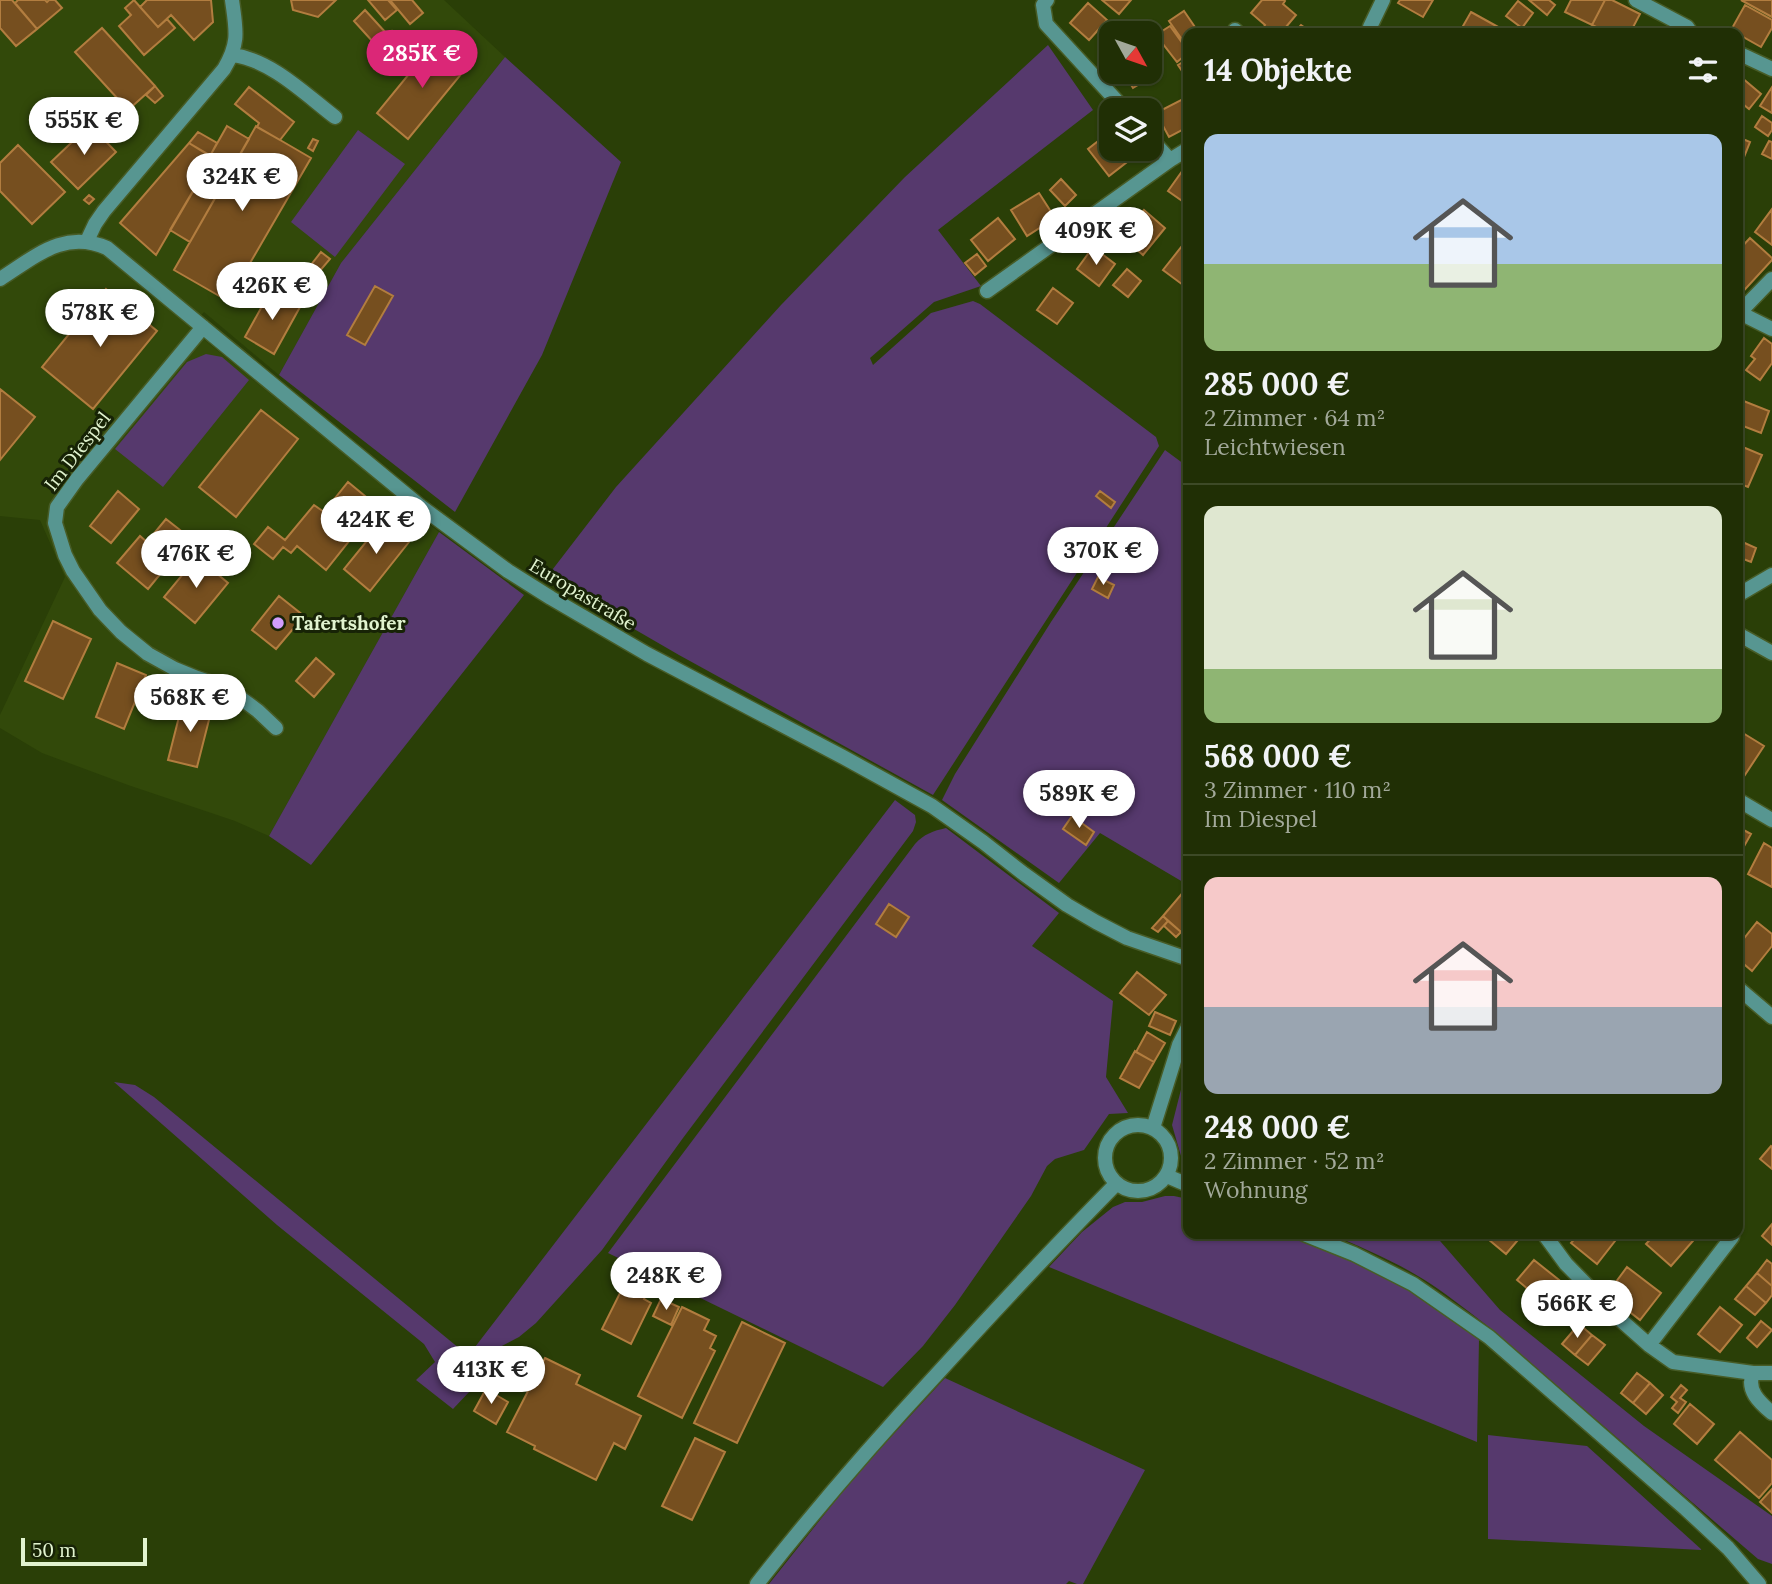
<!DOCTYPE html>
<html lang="de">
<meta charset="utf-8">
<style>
body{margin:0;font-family:Lora,serif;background:#2d3b13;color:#f1f3f6;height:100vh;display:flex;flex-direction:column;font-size:26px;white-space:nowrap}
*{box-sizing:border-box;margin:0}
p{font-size:23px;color:#a2a99a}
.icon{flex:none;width:38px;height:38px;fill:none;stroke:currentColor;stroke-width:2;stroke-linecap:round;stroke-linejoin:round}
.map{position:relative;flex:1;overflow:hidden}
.panel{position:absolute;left:1183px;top:28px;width:560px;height:1211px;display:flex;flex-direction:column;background:#202f05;border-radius:14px;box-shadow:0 2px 5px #0004,0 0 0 2px #3d4a27}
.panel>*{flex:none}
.needle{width:46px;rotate:130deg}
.tools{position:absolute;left:1099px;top:21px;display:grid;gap:14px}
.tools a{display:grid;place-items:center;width:63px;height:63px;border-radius:14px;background:#202f05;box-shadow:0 2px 5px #0004,0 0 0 2px #3d4a27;font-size:35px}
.scale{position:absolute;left:21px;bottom:18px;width:126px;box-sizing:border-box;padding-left:7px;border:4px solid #e1f3cf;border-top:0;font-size:19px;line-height:24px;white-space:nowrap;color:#e1f3cf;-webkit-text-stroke:5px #172306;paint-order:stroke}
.price{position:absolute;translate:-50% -60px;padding:0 16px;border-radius:24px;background:#fff;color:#222;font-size:23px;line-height:46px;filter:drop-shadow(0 2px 4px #0008)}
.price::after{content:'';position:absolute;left:50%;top:42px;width:21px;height:16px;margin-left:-10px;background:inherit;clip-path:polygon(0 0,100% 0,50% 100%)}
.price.selected{background:#db2777;color:#fff}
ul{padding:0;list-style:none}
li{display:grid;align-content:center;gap:14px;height:371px;padding:0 21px}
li+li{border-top:2px solid #3d4a27}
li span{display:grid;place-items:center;height:217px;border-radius:14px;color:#555}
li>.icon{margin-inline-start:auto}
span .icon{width:126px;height:126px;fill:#fffc;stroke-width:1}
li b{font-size:30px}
h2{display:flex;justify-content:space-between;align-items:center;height:84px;padding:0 21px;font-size:30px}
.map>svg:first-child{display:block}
.built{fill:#32490a}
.green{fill:#56396d}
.building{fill:#764f1f;stroke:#b27d3f;stroke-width:2}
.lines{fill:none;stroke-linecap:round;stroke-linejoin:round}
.minor-casing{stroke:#475c27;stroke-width:17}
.tertiary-casing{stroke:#475c27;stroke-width:17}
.minor{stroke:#579691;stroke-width:14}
.tertiary{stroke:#579691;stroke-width:14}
.poi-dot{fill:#d29dfd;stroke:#172306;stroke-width:2.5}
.labels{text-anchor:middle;stroke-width:6;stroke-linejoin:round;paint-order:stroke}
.street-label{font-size:19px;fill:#e1f3cf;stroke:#172306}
.poi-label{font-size:19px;font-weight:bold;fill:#e1f3cf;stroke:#172306;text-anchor:start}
</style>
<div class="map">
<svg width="1772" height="1584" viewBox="0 0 1772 1584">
<rect width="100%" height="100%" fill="#2a3f07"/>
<path class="built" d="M0,0H444L505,57L341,263L279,375L204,312L190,328L439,532L269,836L235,821L128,785L42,753L0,728V715L65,577L40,520L0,516Z"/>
<path class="green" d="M1048,45L1093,110L938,230L981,286L934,302L870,358L873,365L931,313L973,301L980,304L1156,437L1159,446L933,795L679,655L546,578L616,487L781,305L905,177Z
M505,57L621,162L542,355L455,512L279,375L341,263Z
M358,130L405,164L335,257L291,222Z
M206,354L222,357L249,380L163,487L115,449L187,362Z
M1165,450L1188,467V885L1100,833L1059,883L942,800L955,774L1051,622Z
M439,532L524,595L311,865L269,836Z
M895,800L915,815L916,822L913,831L683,1138L602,1250L536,1323L519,1337L496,1349L475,1347Z
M946,828L1059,913L1032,946L1113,1001L1106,1077L1128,1113L1109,1114L1084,1150L1055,1159L1047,1166L1031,1196L955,1305L923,1346L883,1387L608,1253L915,844C924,834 933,831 946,828Z
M1188,1062V1168L1181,1156L1172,1125Z
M114,1082L135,1085L154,1097L488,1372L453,1409L416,1380L435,1362L424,1344L277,1225Z
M1165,1196H1174L1188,1199V1234H1286L1362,1266L1406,1287L1449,1316L1479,1340L1477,1442L1049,1267L1082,1232L1113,1207L1125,1202H1142Z
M1330,1234H1434L1500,1310L1644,1426L1772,1516V1564L1758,1559L1485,1324C1464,1308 1444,1292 1423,1279C1394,1261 1361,1247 1330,1234Z
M945,1378L1145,1470L1083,1584H1077L1069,1581L1066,1584H769L855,1476Z
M1488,1435L1587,1446L1702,1550L1488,1539Z"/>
<path class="building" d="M0,0H12L37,29L16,46L0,28Z
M18,0H45L47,2L49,0H55L62,8L37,29L15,3Z
M134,0L158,27L167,19L175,28L144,55L119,26L131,15L125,8Z
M147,0H211L213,22L194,40L171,15L158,27L140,7Z
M291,0H336L318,17L293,10Z
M368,0H388L397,10L385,20Z
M390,0H412L423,13L410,24Z
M1102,0H1131L1119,14Z
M1262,0H1284L1285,1L1283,4L1296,15L1281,33H1268L1263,28L1265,25L1251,13Z
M1400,0H1433L1423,17L1398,3Z
M1529,0H1549L1555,5L1547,15Z
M1571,0H1605L1592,25L1565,12Z
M1605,0H1612L1640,14L1630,33H1609L1592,25Z
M1741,0H1772V17Z
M1518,1L1533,13L1522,28L1506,16Z
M1088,3L1107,20L1089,40L1070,23Z
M1745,5L1772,20V28L1761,47L1731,30Z
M365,10L386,33L374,43L354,21Z
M1184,11L1199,33H1188V48L1169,21Z
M1471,12L1509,33H1459Z
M1301,25L1312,33H1294Z
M1170,26L1188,51V53L1177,62L1156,35Z
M102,28L155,86L128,110L75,52Z
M392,31L401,41L385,56L376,46Z
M436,41L467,67L408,139L377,113Z
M1150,59L1158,73L1133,88L1123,72H1150Z
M1188,59V72L1184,74L1178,65Z
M1741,77L1761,94L1749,109L1738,100V80Z
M155,86L163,96L155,103L146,95Z
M249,87L294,122L280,140L257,127L259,123L235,104Z
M1772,87V113L1760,106Z
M1183,99L1188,109V127L1169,137L1156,113Z
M1762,116L1772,123V130L1768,136L1755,127Z
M90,125L116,152L78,189L51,162Z
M227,126L249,139L190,242L170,230L213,157L210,156Z
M256,126L311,158L228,301L174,270Z
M1111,131V149H1131L1136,155L1109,176L1088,149Z
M198,132L217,143L210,156L189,143Z
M1738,137L1750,142L1742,162L1738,160Z
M313,139L318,141L313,151L308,148Z
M1769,141L1772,142V159L1762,154Z
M189,143L213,157L156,255L120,223Z
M18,145L65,192L32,224L0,191V163Z
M1183,170L1188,174V205L1168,191Z
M1061,179L1076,195L1065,206L1050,190Z
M1039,193L1055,218L1027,236L1011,210Z
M89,195L94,199L89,204L84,200Z
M1772,209V245L1755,232Z
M1144,210L1165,228L1143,255L1122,237Z
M998,218L1015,239L988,261L971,240Z
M1750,238L1772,258V260L1738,297V251Z
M1182,246L1188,251V279L1183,285L1163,270Z
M1093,247L1115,264L1099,286L1077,269Z
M321,252L330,259L318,273L310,266Z
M977,254L986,266L975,275L965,263Z
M261,266L268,270L259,285L252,281Z
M1127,269L1141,281L1128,297L1113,285Z
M375,286L393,296L365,345L347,335Z
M1053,288L1073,303L1057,324L1037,310Z
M106,289L157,331L93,409L42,367Z
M271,290L300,307L274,354L245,337Z
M1764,338L1772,344V363L1760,380L1746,370L1755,359L1751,356Z
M0,389L35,417L0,460Z
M1741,400L1769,411L1761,433L1738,424V408Z
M261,410L298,439L236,517L199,487Z
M1738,445L1762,455L1748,487L1738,483Z
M348,482L377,506L326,570L297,546L291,553L283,547L273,559L254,544L268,527L285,540L314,505L324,512Z
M118,491L139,509L111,543L90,526Z
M1100,491L1115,502L1111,508L1096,496Z
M166,519L190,538L148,589L117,563L140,536L147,542Z
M383,521L409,542L370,591L344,569Z
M1738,540L1756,548L1751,562L1738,557Z
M197,557L228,583L195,623L164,597Z
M1098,577L1114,585L1108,598L1092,589Z
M279,596L304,616L276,649L252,630Z
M53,621L91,639L63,699L25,681Z
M316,658L334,674L314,697L296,681Z
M117,663L146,675L124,729L96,717Z
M183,701L212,708L197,767L168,760Z
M1738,730L1764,746L1739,784L1738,783Z
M1072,816L1094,832L1086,845L1063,829Z
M1738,827L1751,834L1738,857Z
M1764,843L1772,848V887L1748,874Z
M1185,890L1188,893V923L1181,932L1163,916Z
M889,904L909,917L896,937L876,924Z
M1163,916L1168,921L1158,932L1152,928Z
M1168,921L1181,932L1176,937L1164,926Z
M1757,922L1772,934V946L1752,971L1738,959V946Z
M1137,972L1166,995L1149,1015L1120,993Z
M1155,1012L1176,1021L1170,1035L1149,1026Z
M1147,1032L1165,1043L1154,1062L1136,1052Z
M1135,1051L1154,1062L1139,1088L1120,1078Z
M1771,1146L1772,1147V1169L1760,1159Z
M1772,1224V1245L1762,1236Z
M1482,1234H1523L1506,1254Z
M1579,1234H1605L1615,1241L1597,1264L1571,1243Z
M1655,1234H1699L1671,1266L1646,1244Z
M1534,1260L1559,1280L1542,1301L1517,1280Z
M1767,1260L1772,1264V1286L1757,1273Z
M1627,1267L1661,1293L1640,1320L1607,1294Z
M630,1273L652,1284L644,1299L651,1303L631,1344L602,1329Z
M1757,1273L1772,1286V1295L1766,1303L1746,1286Z
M1746,1286L1766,1303L1755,1315L1735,1299Z
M1549,1292L1562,1303L1549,1318L1536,1308Z
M661,1299L679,1307L671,1325L653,1316Z
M682,1307L709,1320L704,1330L716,1336L710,1348L715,1351L682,1418L638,1396Z
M1720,1307L1742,1325L1720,1352L1698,1334Z
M1761,1321L1772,1330L1757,1347L1747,1338Z
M742,1322L785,1343L737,1443L694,1423Z
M1579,1324L1592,1335L1575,1355L1562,1344Z
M1592,1335L1605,1345L1588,1365L1575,1355Z
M545,1358L580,1375L576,1384L641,1416L625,1449L614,1443L596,1480L534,1449L535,1446L507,1432Z
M1637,1373L1650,1383L1633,1403L1621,1393Z
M1650,1383L1663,1395L1646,1414L1633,1403Z
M1681,1385L1687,1390L1680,1398L1686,1402L1678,1413L1672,1408L1677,1402L1671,1397Z
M486,1389L508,1402L496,1424L474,1411Z
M1690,1404L1714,1424L1697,1444L1674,1424Z
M1740,1432L1772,1460V1483L1759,1498L1715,1460Z
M695,1438L725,1452L692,1520L662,1506Z
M1772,1489V1513L1760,1502Z"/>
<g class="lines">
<g class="minor-casing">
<path id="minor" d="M1047,0L1043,5L1046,24L1125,110
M1235,30L1238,33
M1370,33V27L1383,0
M1738,53L1772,69
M233,55C271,60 305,94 335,117
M1150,138L1170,160
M87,241L95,224L104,211L224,69C240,42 236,30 232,0
M0,279C35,257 64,229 107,248L420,506L508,571L551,598L647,654L843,757L932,806L983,842L1024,874L1067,905L1096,922L1127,938L1188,959
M987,291L1170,160L1188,149
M1738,312L1772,329
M1739,313L1772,279
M203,327L77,479L57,507L55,523L65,555L73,571L100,610L121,632L148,654L175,669L197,678L227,688L258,711L276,728
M1738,595L1772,575
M1738,634L1772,653
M1738,800L1772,820
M1738,988L1772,1017
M1544,1234L1566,1264L1623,1322L1649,1345L1673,1362L1753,1373H1772
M1649,1345L1732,1237
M1753,1373C1746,1390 1759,1402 1772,1413"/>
</g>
<g class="tertiary-casing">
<path id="tertiary" d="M1636,0L1687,27L1691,33
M1105 1158a33 33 0 1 1 66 0a33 33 0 1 1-66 0Z
M1153,1128L1179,1045L1188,1027
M1167,1176L1188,1185
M1304,1234L1354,1254L1413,1284L1489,1337L1686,1509L1728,1548L1759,1584
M757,1584C814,1511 874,1442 937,1374C996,1309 1055,1246 1116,1184"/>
</g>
<use href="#minor" class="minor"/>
<use href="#tertiary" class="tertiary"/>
</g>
<circle class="poi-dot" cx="278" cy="623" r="7"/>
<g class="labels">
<g class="street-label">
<text transform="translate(77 451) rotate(-52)" y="7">Im Diespel</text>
<text transform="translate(583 594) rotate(31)" y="7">Europastraße</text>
</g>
<g class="poi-label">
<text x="292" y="630">Tafertshofer</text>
</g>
</g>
</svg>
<div class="tools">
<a><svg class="needle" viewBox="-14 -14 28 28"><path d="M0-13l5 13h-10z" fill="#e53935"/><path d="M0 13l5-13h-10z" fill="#a2a99a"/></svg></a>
<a><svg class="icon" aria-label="layers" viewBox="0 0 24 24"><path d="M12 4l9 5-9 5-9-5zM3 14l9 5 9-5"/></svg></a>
</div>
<div class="scale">50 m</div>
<b class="price selected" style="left:422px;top:90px">285K €</b>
<b class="price" style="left:84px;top:157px">555K €</b>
<b class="price" style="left:242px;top:213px">324K €</b>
<b class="price" style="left:1096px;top:267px">409K €</b>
<b class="price" style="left:272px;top:322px">426K €</b>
<b class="price" style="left:100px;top:349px">578K €</b>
<b class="price" style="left:376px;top:556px">424K €</b>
<b class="price" style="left:1103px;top:587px">370K €</b>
<b class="price" style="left:196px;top:590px">476K €</b>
<b class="price" style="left:190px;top:734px">568K €</b>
<b class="price" style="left:1079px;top:830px">589K €</b>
<b class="price" style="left:666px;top:1312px">248K €</b>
<b class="price" style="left:1577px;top:1340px">566K €</b>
<b class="price" style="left:491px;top:1406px">413K €</b>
<section class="panel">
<h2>14 Objekte<svg class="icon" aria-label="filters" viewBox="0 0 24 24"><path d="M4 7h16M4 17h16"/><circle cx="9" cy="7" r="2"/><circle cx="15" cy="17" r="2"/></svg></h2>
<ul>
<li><span style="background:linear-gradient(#a9c7e8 60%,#8fb573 0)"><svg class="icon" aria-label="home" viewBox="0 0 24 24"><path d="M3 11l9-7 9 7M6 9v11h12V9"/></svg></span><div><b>285 000 €</b><p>2 Zimmer · 64 m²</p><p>Leichtwiesen</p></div></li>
<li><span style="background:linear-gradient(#dfe7d0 75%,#8fb573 0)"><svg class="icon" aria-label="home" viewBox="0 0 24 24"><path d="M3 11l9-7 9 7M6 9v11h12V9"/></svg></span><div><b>568 000 €</b><p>3 Zimmer · 110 m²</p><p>Im Diespel</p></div></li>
<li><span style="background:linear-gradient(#f6c9c9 60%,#9aa5b1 0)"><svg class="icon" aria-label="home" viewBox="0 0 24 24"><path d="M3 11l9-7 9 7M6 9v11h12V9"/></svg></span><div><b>248 000 €</b><p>2 Zimmer · 52 m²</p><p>Wohnung</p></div></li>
</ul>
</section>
</div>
